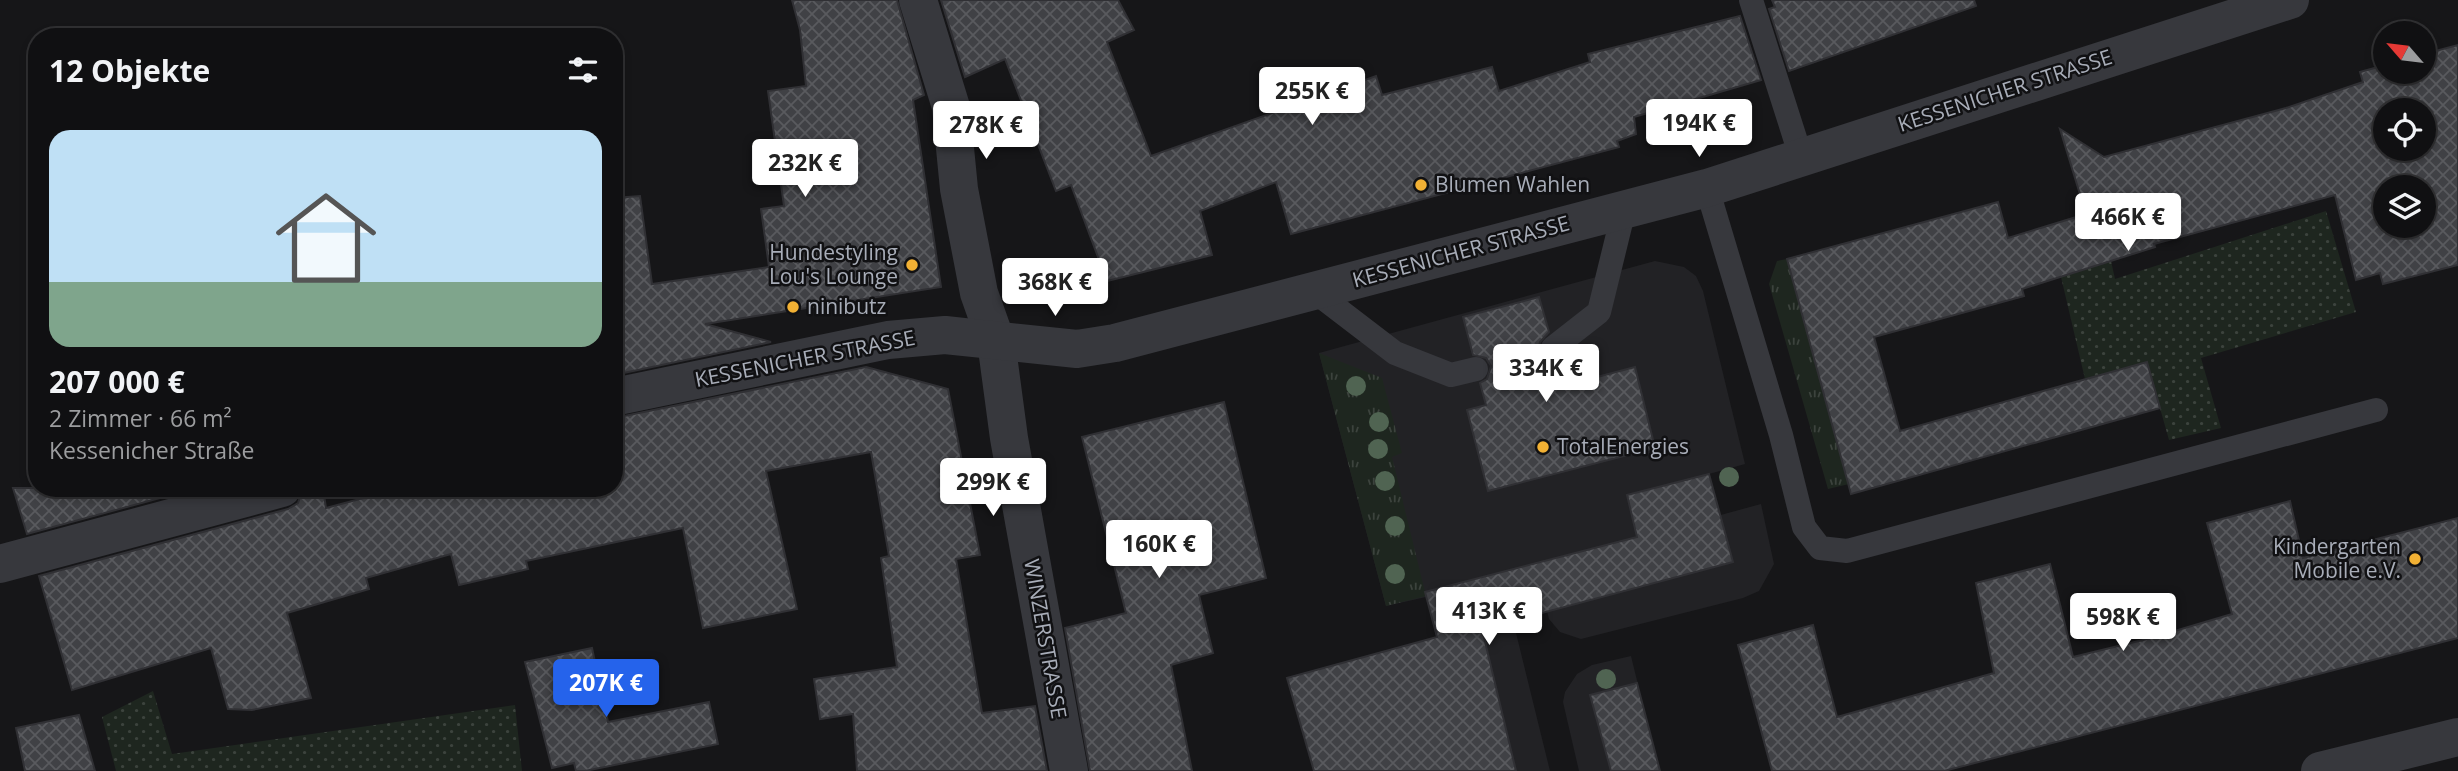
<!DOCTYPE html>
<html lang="de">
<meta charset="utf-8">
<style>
body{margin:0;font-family:"Open Sans",sans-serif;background:#1e1e20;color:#f1f3f6;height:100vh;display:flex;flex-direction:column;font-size:26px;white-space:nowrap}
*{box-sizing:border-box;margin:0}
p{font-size:23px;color:#9c9d9f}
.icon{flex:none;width:38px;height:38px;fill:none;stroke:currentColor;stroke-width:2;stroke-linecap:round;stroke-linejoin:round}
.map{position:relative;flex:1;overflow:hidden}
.details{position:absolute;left:28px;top:28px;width:595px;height:469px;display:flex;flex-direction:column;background:#101012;border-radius:28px;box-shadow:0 4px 10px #0003,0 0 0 2px #303032}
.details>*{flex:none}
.needle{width:46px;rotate:298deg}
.buttons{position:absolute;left:2373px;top:21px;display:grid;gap:14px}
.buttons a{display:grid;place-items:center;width:63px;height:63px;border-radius:50%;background:#101012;box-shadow:0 4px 10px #0003,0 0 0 2px #303032;font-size:35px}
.price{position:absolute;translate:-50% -60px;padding:0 16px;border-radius:7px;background:#fff;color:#222;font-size:23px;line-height:46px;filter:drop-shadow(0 2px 4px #0008)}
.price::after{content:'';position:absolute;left:50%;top:42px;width:21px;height:16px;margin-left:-10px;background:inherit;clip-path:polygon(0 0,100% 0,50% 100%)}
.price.selected{background:#2563eb;color:#fff}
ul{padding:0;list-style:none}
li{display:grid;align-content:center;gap:14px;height:371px;padding:0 21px}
li span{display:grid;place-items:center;height:217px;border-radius:21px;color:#555}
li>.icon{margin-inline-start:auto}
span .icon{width:126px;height:126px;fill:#fffc;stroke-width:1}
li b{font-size:30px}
h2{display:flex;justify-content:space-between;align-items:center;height:84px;padding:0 21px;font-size:30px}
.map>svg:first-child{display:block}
.built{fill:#222225}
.grass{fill:url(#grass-tufts)}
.garden{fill:url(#garden-dots)}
.building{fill:url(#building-cross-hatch);stroke:#303034;stroke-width:2;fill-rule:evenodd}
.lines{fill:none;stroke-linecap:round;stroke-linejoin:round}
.service{stroke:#37383d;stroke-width:24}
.minor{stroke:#37383d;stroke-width:38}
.tree{fill:#506452}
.poi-dot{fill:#f2b134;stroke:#111113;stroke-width:2.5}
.labels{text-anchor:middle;stroke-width:5;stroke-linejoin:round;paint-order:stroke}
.street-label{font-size:21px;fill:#a8adb8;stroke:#111113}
.poi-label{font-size:21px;fill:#a8adb8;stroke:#111113;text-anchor:start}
</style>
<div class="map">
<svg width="2458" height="771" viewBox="0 0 2458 771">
<defs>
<pattern id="grass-tufts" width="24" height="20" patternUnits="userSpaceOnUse" patternTransform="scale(1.75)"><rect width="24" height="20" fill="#1e261f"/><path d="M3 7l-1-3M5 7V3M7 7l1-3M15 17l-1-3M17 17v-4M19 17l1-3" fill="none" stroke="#3c433d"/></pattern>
<pattern id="garden-dots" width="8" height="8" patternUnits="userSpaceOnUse" patternTransform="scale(1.75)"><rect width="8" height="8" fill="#1e261f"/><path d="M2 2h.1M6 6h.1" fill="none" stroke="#3c433d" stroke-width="1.8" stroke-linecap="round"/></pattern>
<pattern id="building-cross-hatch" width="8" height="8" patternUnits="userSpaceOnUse" patternTransform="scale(1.75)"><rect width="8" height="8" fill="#404145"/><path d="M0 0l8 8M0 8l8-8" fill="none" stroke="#595a5e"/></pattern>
</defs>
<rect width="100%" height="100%" fill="#161618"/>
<g class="built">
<polygon points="1655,261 1684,267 1696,276 1703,291 1745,464 1662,487 1673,528 1761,504 1774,564 1759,591 1743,598 1581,639 1560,632 1549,619 1535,564 1501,572 1550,771 1464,771 1452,699 1426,597 1386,606 1319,353"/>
<polygon points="1631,656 1659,771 1579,771 1563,702 1565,692 1577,674 1592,665"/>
</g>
<g class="grass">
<polygon points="1787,259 1849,484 1828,489 1769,284 1777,261"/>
<polygon points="1319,353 1382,378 1402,453 1392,457 1426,596 1386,606"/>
</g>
<g class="garden">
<polygon points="2326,211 2356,312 2201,358 2221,428 2169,440 2147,362 2085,379 2061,277 2111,261 2115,279"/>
<polygon points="153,691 172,754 515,705 522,771 116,771 102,717"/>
</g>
<g class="building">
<polygon points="792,0 897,0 924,95 913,100 941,287 705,324 771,342 614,375 614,198 640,196 652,284 769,267 761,209 784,206 768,91 806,86 800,30"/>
<polygon points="941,0 1118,0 1134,30 1107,42 1151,156 1376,76 1382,95 1492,67 1499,91 1590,62 1588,54 1740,16 1761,80 1634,117 1636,134 1617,141 1619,147 1291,234 1276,182 1200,211 1212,255 1107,281 1071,185 1056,191 1005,59 965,77"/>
<polygon points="1772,0 1974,0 1976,6 1789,71 1769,9 1775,7"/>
<path d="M2458,45V265L2383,284L2380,273L2356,280L2335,195L2154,244L2155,247L2022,289L2024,296L1874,337L1900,431L2147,362L2160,408L1851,494L1787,259L1998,202L2008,238L2086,214L2060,129L2104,157L2286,108L2363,82L2360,72L2385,65V72H2424V54ZM2385,110H2424V149H2385ZM2385,187H2424V226H2385Z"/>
<polygon points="1539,297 1549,332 1540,342 1538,351 1547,361 1557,362 1563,386 1635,367 1655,448 1488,491 1467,410 1486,405 1480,383 1487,379 1491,366 1486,358 1473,355 1463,317"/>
<polygon points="866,367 948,389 980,555 956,559 982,713 1035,706 1047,771 857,771 853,714 820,719 814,679 897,667 881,558 889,556 871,452 766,471 797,609 703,628 683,528 526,561 528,569 459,585 451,554 366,578 369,589 287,613 311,698 252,710 228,709 211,648 72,690 39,576 288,509 298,503 303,488 323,488 326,508 401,488 614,488 614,418"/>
<polygon points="1224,402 1266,578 1199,595 1213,653 1171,665 1192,771 1090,771 1065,628 1126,613 1082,437"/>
<polygon points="1709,474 1733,562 1482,629 1516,771 1314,771 1287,678 1437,637 1425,592 1637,537 1627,495"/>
<polygon points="13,488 197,488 27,534"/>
<polygon points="2290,501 2303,558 2458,518 2458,638 1944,771 1772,771 1738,645 1813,625 1837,717 1994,673 1976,583 2050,564 2073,657 2151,638 2232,614 2207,523"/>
<polygon points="592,648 608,722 709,702 718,744 585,771 576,771 574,763 552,768 525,662"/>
<polygon points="1637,683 1660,771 1611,771 1590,695"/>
<polygon points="79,715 95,771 25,771 16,728"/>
</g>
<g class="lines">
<g class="service">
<polyline points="1751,0 1801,157"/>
<polyline points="1707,188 1781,435 1804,527 1820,548 1847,551 2376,410"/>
<polyline points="1314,291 1395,353 1451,375 1476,369"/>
<polyline points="1553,348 1599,312 1624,210"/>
</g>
<g class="minor">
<polyline points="918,0 951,107 959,189 979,293 996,341 1009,438 1069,771"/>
<polyline points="614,397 888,340 945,335 1077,349 1115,343 1707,188 2290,0"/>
<polyline points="0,564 282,488"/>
<polyline points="2320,771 2458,737"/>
</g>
</g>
<g class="tree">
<circle cx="1356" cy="386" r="10"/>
<circle cx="1379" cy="422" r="10"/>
<circle cx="1378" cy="449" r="10"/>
<circle cx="1729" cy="477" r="10"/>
<circle cx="1385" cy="481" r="10"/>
<circle cx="1395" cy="526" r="10"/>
<circle cx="1395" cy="574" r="10"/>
<circle cx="1606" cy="679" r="10"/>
</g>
<g class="poi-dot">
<circle cx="1421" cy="185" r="7"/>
<circle cx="912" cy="265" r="7"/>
<circle cx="793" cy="307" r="7"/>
<circle cx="1543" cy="447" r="7"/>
<circle cx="2415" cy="559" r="7"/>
</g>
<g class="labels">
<g class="street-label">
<text transform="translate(2005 91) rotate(-18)" y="7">KESSENICHER STRASSE</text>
<text transform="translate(1461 252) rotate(-15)" y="7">KESSENICHER STRASSE</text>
<text transform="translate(805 359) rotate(-11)" y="7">KESSENICHER STRASSE</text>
<text transform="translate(1045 639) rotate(80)" y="7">WINZERSTRASSE</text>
</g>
<g class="poi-label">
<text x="1435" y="192">Blumen Wahlen</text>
<text x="898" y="260" text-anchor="end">Hundestyling<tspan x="898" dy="24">Lou's Lounge</tspan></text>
<text x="807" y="314">ninibutz</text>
<text x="1557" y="454">TotalEnergies</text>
<text x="2401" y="554" text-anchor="end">Kindergarten<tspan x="2401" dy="24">Mobile e.V.</tspan></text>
</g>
</g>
</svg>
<div class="buttons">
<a><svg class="needle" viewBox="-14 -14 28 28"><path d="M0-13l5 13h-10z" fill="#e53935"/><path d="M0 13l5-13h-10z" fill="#9c9d9f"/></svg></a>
<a><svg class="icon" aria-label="locate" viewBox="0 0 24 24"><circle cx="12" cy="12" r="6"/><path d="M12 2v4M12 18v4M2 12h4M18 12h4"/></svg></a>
<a><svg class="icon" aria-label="layers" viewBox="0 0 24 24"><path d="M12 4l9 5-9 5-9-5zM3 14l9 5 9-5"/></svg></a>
</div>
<b class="price" style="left:1312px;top:127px">255K €</b>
<b class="price" style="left:1699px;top:159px">194K €</b>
<b class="price" style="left:986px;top:161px">278K €</b>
<b class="price" style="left:805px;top:199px">232K €</b>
<b class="price" style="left:2128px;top:253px">466K €</b>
<b class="price" style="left:1055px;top:318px">368K €</b>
<b class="price" style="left:1546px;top:404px">334K €</b>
<b class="price" style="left:993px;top:518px">299K €</b>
<b class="price" style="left:1159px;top:580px">160K €</b>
<b class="price" style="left:1489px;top:647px">413K €</b>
<b class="price" style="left:2123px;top:653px">598K €</b>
<b class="price selected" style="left:606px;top:719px">207K €</b>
<section class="details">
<h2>12 Objekte<svg class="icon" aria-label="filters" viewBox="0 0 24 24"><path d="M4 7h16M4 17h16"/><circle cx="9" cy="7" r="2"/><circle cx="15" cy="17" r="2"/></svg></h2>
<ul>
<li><span style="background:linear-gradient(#bfe0f5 70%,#7fa58c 0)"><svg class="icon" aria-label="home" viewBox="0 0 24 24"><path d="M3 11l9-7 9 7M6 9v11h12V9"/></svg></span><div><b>207 000 €</b><p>2 Zimmer · 66 m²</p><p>Kessenicher Straße</p></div></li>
</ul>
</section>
</div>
